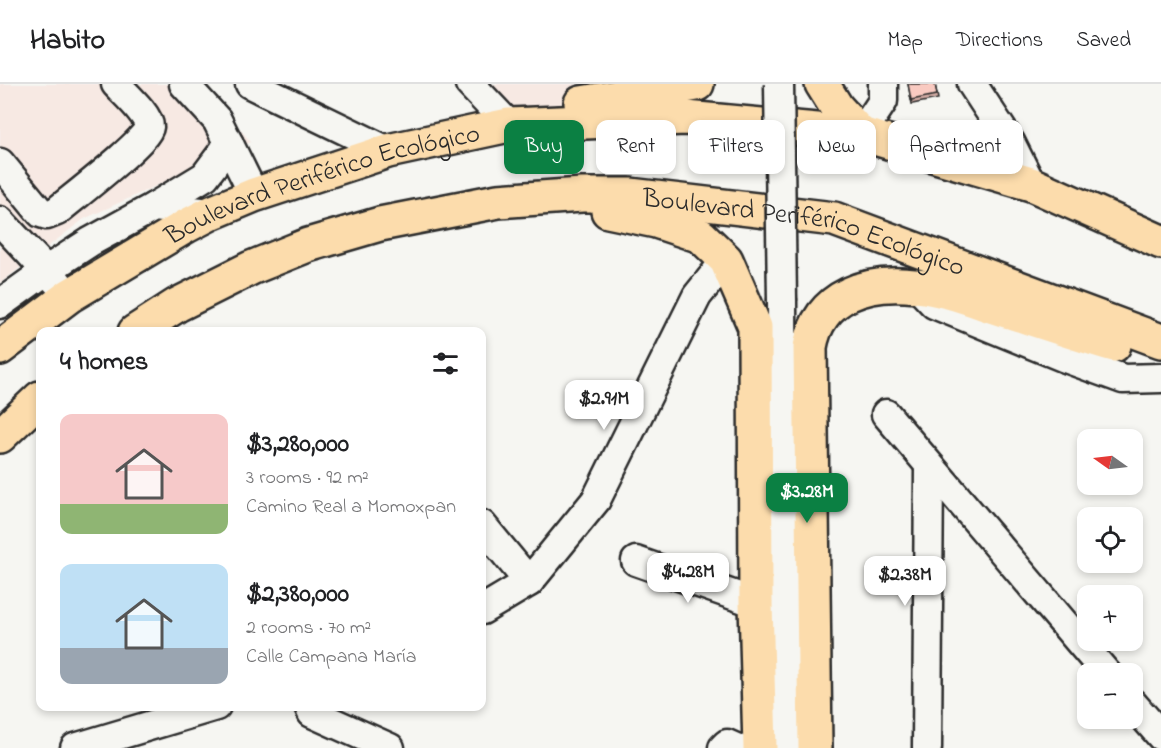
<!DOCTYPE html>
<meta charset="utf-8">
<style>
body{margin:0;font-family:"Indie Flower",sans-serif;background:#f2f2f2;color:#202124;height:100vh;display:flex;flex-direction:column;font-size:22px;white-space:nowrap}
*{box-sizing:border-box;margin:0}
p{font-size:20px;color:#757577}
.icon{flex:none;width:33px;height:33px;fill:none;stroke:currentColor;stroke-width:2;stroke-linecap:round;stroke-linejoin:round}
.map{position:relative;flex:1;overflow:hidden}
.details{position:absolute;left:36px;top:243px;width:450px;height:384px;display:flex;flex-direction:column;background:#fff;border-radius:12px;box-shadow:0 3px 9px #0003}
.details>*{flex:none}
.hud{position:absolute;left:504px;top:36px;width:567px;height:54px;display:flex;gap:12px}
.needle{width:39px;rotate:284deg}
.fabs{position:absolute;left:1077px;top:345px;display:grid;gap:12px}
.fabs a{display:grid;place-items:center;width:66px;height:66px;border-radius:12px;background:#fff;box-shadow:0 3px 9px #0003;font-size:30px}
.price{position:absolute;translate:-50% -51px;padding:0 14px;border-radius:12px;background:#fff;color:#222;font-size:20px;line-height:39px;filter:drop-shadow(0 2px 3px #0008)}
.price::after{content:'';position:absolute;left:50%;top:36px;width:18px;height:14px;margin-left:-9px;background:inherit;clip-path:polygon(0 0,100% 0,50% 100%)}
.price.current{background:#0b8043;color:#fff}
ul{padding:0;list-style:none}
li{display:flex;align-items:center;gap:18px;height:150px;padding:0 24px}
li span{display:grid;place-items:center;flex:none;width:168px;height:120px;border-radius:12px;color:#555}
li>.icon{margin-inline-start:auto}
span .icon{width:72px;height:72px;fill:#fffc;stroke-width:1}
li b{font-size:26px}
h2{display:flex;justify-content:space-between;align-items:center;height:72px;padding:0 24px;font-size:26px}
.pill{padding:0 21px;border-radius:12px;background:#fff;box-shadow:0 3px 9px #0003;font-size:21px;line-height:54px}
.pill.current{background:#0b8043;color:#fff}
header{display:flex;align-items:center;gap:36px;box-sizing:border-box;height:84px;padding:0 30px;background:#fff;border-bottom:2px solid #e0e0e0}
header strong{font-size:28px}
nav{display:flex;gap:33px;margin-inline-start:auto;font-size:21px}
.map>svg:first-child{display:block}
.built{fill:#f7e9e3}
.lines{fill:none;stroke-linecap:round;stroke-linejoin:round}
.minor-casing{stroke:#2b2b2b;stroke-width:33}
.highway-casing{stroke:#2b2b2b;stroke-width:38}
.minor{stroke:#f6f6f2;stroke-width:28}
.highway{stroke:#fcdcac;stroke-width:33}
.minor-bridge-casing{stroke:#2b2b2b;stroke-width:33;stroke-linecap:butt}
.minor-bridge{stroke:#f6f6f2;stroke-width:28}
.wall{fill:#d6aea6;stroke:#2b2b2b;stroke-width:1.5}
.building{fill:#f9cac1;stroke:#2b2b2b;stroke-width:1.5}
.labels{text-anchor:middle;stroke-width:5;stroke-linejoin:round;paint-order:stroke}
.street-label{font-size:27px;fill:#2b2b2b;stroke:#f6f6f2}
</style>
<header>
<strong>Habito</strong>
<nav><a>Map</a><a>Directions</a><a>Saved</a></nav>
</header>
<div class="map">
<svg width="1161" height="664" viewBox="0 0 1161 664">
<rect width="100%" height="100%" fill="#f6f6f2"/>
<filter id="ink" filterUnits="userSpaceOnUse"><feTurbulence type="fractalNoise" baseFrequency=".0167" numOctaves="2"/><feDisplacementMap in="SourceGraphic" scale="12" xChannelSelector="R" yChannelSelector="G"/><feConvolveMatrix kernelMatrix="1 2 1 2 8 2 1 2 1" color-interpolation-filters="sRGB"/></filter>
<g filter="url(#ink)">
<g class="built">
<polygon points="0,0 202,0 251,58 84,135 0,199"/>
<polygon points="472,0 647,0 586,9 509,41"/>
</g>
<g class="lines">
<g class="minor-casing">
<g id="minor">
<polyline points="184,0 217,36 254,111"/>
<polyline points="250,0 388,67"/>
<polyline points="470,0 509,41"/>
<polyline points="972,0 1010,58 1031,100"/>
<polyline points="861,50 883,17 883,0"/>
<path d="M0,79L41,129L47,131L57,127C71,115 148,56 149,43C150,32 124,9 116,0"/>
<polyline points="154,123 205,92 229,60"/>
<polyline points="0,137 58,199"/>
<polyline points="917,202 934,220 1063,273 1123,295 1161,294"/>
<polyline points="782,217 784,561 787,664"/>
<polyline points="0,220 47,186 90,158 154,123 211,129"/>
<polyline points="886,330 1107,590"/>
<polyline points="482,441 529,498"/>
<polyline points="636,477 756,519"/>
<polyline points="482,526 529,498 596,416 697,212 726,176"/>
<polyline points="1132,619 1161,652"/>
<polyline points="309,622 312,629 390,664"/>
<polyline points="75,664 216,622"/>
<polyline points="723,664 727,660 736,664"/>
<polyline points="927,664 929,383"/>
</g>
</g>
<g class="highway-casing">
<g id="highway">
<polyline points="822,0 837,24 861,50"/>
<polyline points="581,19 697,0"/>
<polyline points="608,127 656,137 701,152 726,176 755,243 756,519 760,664"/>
<path id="s1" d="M135,248L177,221L251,184L308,161L380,140L498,117L582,111H630L834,135L1161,257"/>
<path id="s2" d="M0,264L69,212L186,142L211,129L254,111L388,67L509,41L686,34L861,50L1031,100L1161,158"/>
<polyline points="0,352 40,314"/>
<path d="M815,664L810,263C819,210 869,196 916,202C949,205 982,220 1013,229C1047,240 1080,251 1114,261"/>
</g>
</g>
<use href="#minor" class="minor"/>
<use href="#highway" class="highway"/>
<g class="minor-bridge-casing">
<polyline id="minor-bridge" points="779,0 782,217"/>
</g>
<use href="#minor-bridge" class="minor-bridge"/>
</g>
<polygon class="wall" points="908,0 935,0 938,15 912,20"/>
<polygon class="building" points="908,0 935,0 937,11 911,16"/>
</g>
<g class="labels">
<g class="street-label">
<text dy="9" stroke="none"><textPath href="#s2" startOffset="366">Boulevard Periférico Ecológico</textPath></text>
<text dy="9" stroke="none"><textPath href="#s1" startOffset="700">Boulevard Periférico Ecológico</textPath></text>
</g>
</g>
</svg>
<div class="fabs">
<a><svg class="needle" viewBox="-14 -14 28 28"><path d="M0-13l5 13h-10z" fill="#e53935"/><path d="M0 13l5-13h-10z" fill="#757577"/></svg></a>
<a><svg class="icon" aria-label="locate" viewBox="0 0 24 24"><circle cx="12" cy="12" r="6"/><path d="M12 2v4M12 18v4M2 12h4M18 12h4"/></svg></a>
<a>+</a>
<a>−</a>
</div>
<b class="price" style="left:604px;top:347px">$2.91M</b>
<b class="price current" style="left:807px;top:440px">$3.28M</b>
<b class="price" style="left:688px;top:520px">$4.28M</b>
<b class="price" style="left:905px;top:523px">$2.38M</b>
<div class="hud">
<a class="pill current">Buy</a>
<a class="pill">Rent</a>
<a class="pill">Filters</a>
<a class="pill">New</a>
<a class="pill">Apartment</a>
</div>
<section class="details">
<h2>4 homes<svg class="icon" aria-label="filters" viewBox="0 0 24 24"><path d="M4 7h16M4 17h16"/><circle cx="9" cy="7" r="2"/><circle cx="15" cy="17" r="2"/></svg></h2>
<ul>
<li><span style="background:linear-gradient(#f6c9c9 75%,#8fb573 0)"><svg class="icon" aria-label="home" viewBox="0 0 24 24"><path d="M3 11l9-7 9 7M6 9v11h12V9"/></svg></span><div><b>$3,280,000</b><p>3 rooms · 92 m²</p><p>Camino Real a Momoxpan</p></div></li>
<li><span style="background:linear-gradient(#bfe0f5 70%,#9aa5b1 0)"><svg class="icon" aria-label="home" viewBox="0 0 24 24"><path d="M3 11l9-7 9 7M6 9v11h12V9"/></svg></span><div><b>$2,380,000</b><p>2 rooms · 70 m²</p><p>Calle Campana María</p></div></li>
</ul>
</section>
</div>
